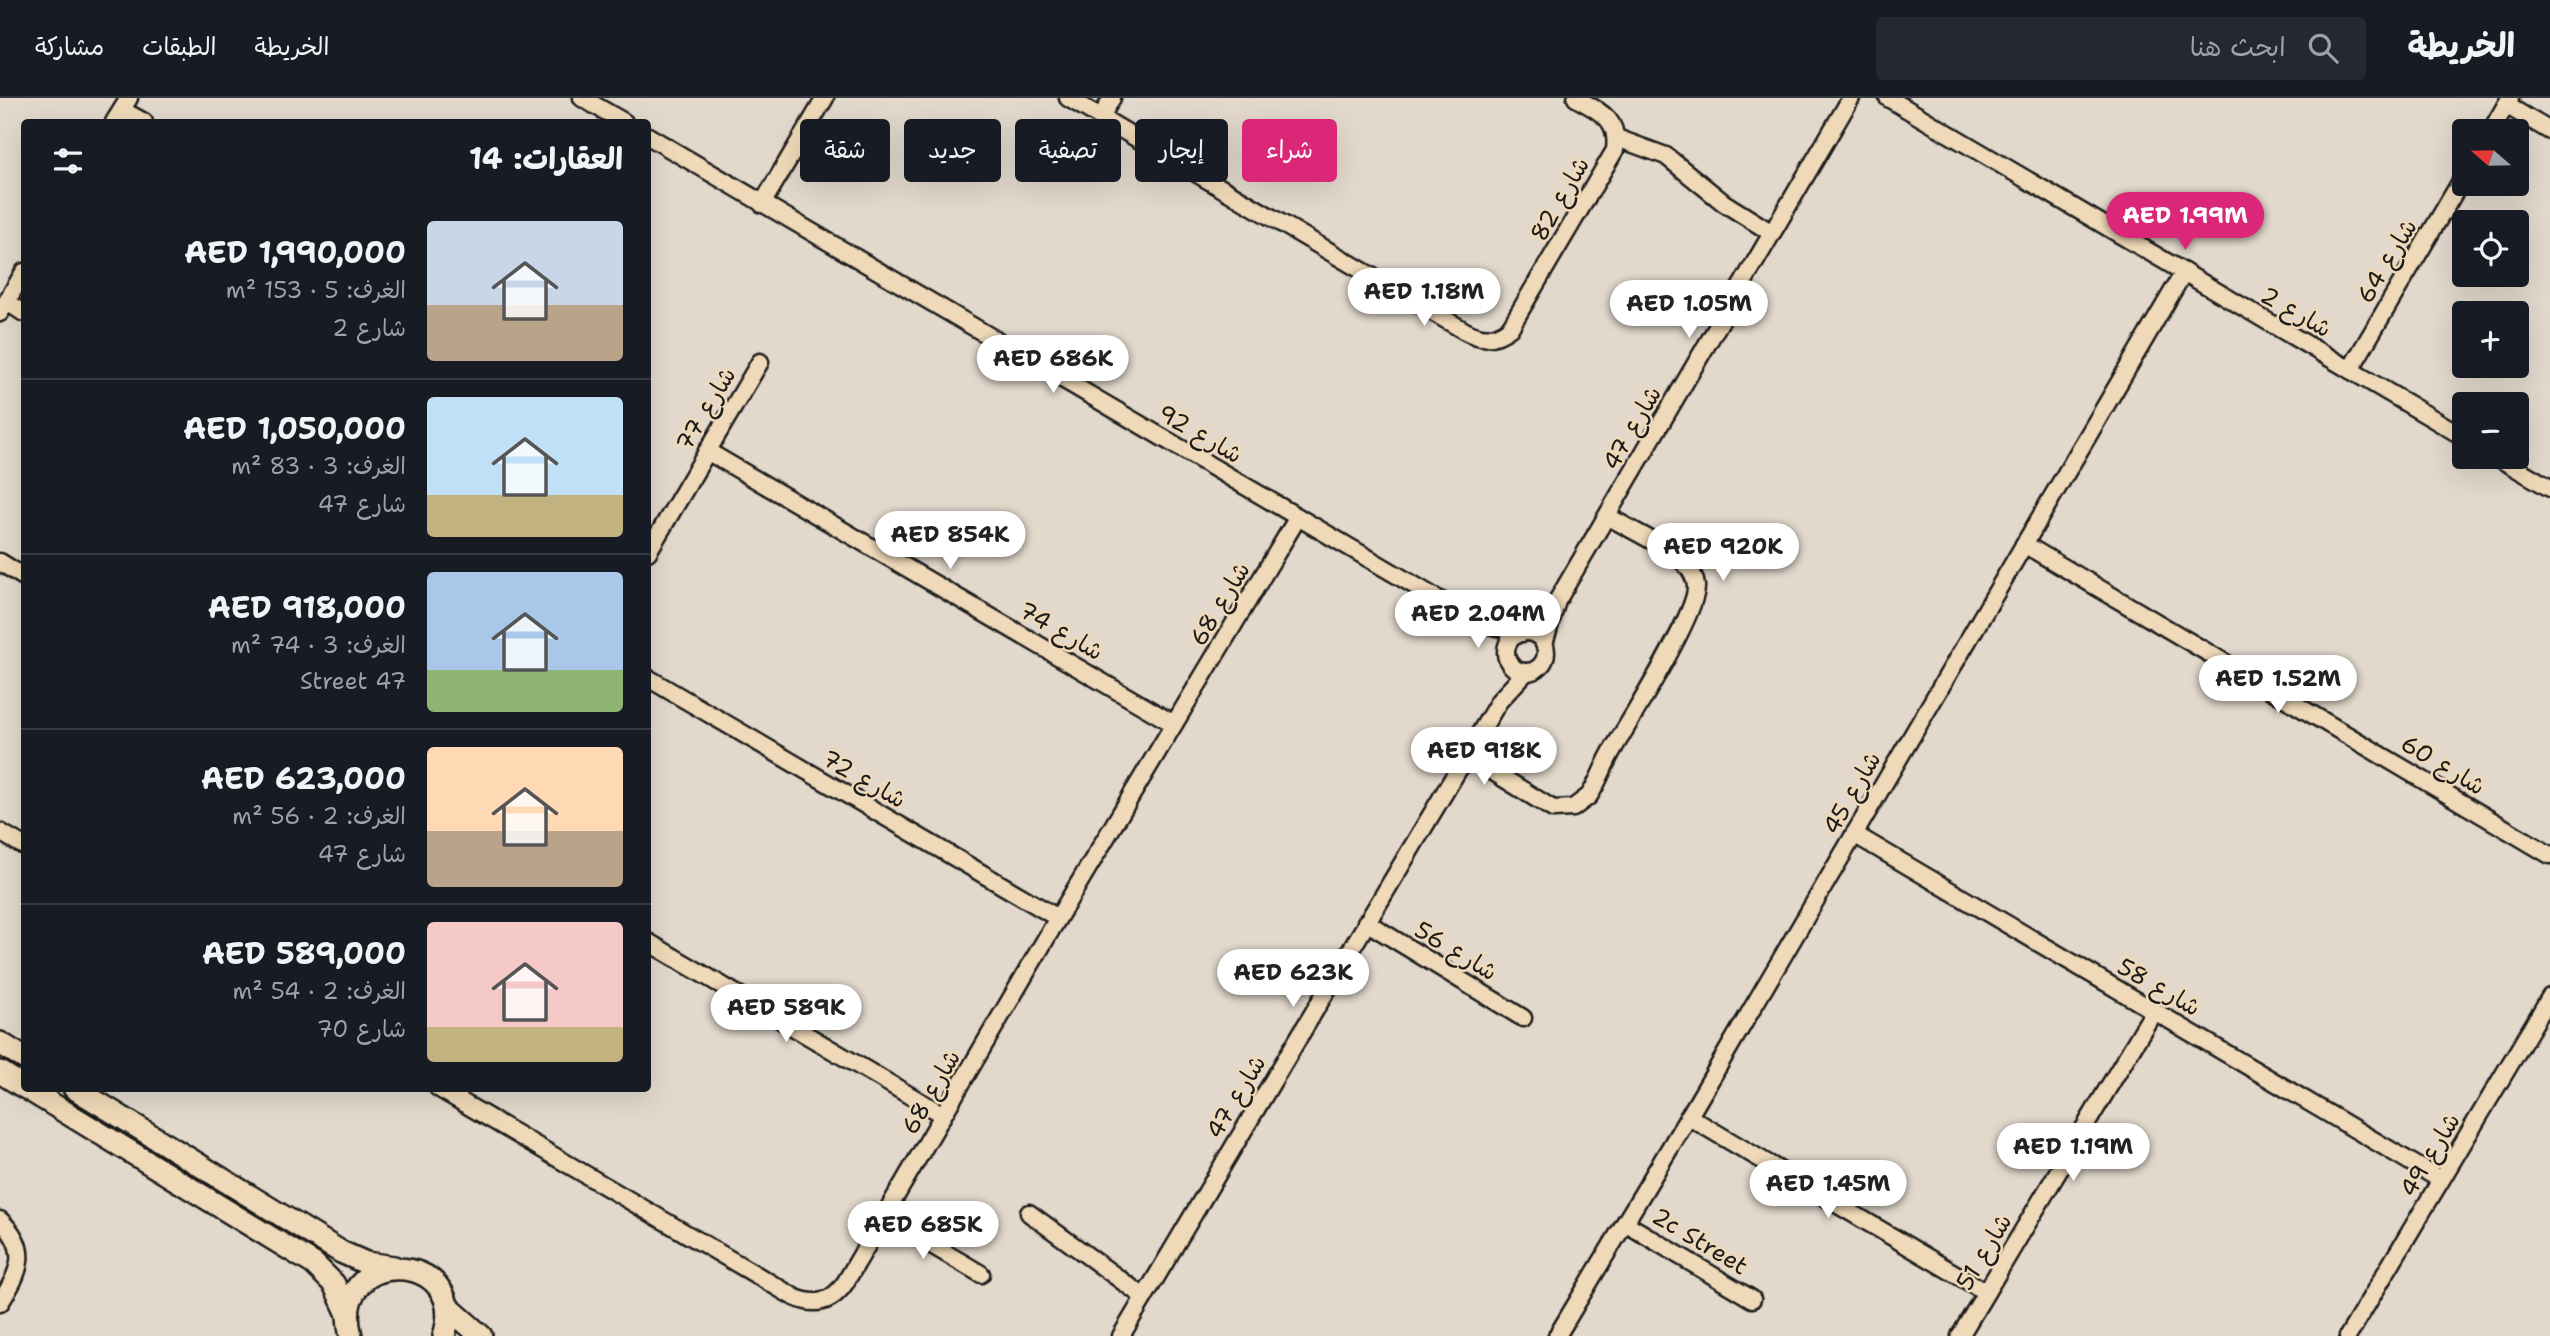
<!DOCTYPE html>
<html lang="ar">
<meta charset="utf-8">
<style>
body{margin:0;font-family:"Shantell Sans","Playpen Sans Arabic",sans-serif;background:#242831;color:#f1f3f6;direction:rtl;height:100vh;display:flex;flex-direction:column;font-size:26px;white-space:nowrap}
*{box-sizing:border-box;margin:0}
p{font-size:23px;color:#9ea1a6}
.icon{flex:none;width:38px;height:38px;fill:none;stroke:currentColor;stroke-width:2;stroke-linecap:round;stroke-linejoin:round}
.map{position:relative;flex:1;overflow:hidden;direction:ltr}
.panel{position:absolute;left:21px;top:21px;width:630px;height:973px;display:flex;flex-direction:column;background:#171b24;border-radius:7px;box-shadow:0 7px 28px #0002;direction:rtl}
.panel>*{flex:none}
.banner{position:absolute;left:672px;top:21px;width:665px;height:63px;direction:rtl;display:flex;gap:14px}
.needle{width:46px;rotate:290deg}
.fabs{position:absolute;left:2452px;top:21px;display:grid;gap:14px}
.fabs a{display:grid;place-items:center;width:77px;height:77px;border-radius:7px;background:#171b24;box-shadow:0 7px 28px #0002;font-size:35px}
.price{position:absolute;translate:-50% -60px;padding:0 16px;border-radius:24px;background:#fff;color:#222;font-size:23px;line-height:46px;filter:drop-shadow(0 2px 4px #0008)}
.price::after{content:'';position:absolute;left:50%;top:42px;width:21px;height:16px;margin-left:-10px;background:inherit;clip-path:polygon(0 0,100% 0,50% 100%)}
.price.on{background:#db2777;color:#fff}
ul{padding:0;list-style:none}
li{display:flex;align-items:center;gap:21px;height:175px;padding:0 28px}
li+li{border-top:2px solid #363941}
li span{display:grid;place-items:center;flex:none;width:196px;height:140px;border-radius:7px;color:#555}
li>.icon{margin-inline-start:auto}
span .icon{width:84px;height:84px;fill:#fffc;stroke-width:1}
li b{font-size:30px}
h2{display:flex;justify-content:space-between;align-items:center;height:84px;padding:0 28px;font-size:30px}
.chip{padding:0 24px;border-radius:7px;background:#171b24;box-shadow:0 7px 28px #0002;font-size:24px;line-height:63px}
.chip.on{background:#db2777;color:#fff}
header{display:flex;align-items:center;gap:42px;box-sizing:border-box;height:98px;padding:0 35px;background:#171b24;border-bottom:2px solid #363941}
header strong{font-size:33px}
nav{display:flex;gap:38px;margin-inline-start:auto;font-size:24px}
.search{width:490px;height:63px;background:#242831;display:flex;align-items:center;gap:18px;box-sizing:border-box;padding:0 24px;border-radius:7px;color:#9ea1a6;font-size:26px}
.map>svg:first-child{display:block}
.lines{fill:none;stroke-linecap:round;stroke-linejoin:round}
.minor-casing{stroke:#1c1c1c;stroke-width:21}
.major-casing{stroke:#1c1c1c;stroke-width:26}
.minor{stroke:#efd9b8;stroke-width:16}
.major{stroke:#efd9b8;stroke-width:21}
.labels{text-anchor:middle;stroke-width:5;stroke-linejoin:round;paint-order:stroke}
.street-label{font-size:24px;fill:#1c1c1c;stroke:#efd9b8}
</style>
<header>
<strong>الخريطة</strong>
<div class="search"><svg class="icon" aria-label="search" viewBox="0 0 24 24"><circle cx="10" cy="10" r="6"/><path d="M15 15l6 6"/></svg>ابحث هنا</div>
<nav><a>الخريطة</a><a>الطبقات</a><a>مشاركة</a></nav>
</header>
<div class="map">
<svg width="2550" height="1238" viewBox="0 0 2550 1238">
<rect width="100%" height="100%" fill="#e2d8cc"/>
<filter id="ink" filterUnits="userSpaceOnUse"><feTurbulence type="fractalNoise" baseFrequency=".0143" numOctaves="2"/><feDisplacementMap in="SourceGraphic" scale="14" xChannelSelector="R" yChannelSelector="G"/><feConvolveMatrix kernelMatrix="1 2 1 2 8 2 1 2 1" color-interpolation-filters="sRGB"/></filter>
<g filter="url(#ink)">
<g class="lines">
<g class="minor-casing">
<g id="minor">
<polyline points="582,0 624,24"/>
<path d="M1068,0L1465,233C1482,242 1494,242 1510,230L1615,52C1619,20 1600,14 1576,0"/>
<polyline points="1888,0 2464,339"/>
<polyline points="2506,7 2550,33"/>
<polyline points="122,12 144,24"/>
<polyline points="1101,19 1112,0"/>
<polyline points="114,24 129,0"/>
<polyline points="2491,33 2510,0"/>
<polyline points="648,38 1477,524 1522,535"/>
<polyline points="1617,40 1666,58 1724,105 1772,135"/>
<polyline points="762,106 825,0"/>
<polyline points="7,204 24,215"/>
<polyline points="0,215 24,174"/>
<polyline points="2350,272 2464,78"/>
<polyline points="707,353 1174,626"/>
<polyline points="2497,359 2550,390"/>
<polyline points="1607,418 1671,453"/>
<polyline points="2024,446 2550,757"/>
<polyline points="648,454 760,264"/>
<polyline points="0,464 24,479"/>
<circle cx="1526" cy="554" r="20"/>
<polyline points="1544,546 1557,503 1851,0"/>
<polyline points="648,580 1058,820"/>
<path d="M1466,657L1553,711L1573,710L1589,698C1598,685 1603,669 1611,655C1628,625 1698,515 1696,488C1694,468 1677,459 1662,449"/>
<polyline points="0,734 24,748"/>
<polyline points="1854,736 2441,1082"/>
<polyline points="1366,824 1523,920"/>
<polyline points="648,844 943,1017"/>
<path d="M438,990L794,1199C816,1209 832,1204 845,1185L1058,820L1298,419"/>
<polyline points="1689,1019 1986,1194"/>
<polyline points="1029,1115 1144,1199"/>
<polyline points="884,1119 981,1176"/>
<path d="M0,1122C31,1151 20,1174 0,1205"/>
<polyline points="1625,1125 1752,1201"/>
<polyline points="1121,1238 1499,603 1526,574"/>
<polyline points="1557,1238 1695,1008 2184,174"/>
<polyline points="1960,1238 2154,913"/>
<polyline points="2348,1238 2550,899"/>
</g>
</g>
<g class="major-casing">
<g id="major">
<polyline points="0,945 24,960"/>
<polyline points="0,974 24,989"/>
<polyline points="26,990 314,1166 334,1186 348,1216"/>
<polyline points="74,990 341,1154 366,1165 394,1169"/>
<polyline points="448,1209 481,1238"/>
<path d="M351,1238C327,1146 472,1151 444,1238"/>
</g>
</g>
<use href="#minor" class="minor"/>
<use href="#major" class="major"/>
</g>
</g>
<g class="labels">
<g class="street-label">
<text transform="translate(1560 101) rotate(-60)" y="8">شارع 82</text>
<text transform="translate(2387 163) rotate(-59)" y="8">شارع 64</text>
<text transform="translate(2296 214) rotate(30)" y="8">شارع 2</text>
<text transform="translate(706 311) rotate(-59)" y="8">شارع 77</text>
<text transform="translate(1632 330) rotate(-60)" y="8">شارع 47</text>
<text transform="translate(1200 336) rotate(30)" y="8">شارع 92</text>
<text transform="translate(1220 506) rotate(-59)" y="8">شارع 68</text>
<text transform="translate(1061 533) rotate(30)" y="8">شارع 74</text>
<text transform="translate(2443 667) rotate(31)" y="8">شارع 60</text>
<text transform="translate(864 681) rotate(30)" y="8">شارع 72</text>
<text transform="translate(1852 695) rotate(-60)" y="8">شارع 45</text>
<text transform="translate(1456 853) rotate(31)" y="8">شارع 56</text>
<text transform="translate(2159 889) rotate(30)" y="8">شارع 58</text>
<text transform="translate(931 994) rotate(-60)" y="8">شارع 68</text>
<text transform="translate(1236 999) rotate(-59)" y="8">شارع 47</text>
<text transform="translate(2430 1057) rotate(-59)" y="8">شارع 49</text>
<text transform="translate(1700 1143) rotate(31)" y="8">2c Street</text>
<text transform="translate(1984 1154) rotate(-59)" y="8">شارع 51</text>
</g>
</g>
</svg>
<div class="fabs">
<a><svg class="needle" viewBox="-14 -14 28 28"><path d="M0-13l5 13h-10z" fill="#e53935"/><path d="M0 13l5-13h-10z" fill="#9ea1a6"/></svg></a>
<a><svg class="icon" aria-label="locate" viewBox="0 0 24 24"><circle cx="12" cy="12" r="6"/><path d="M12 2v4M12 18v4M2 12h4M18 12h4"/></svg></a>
<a>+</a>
<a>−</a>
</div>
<b class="price on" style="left:2185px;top:154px">AED 1.99M</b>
<b class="price" style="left:1424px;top:230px">AED 1.18M</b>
<b class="price" style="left:1689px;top:242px">AED 1.05M</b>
<b class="price" style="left:1053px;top:297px">AED 686K</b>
<b class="price" style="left:950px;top:473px">AED 854K</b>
<b class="price" style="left:1723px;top:485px">AED 920K</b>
<b class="price" style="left:1478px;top:552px">AED 2.04M</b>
<b class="price" style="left:2278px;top:617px">AED 1.52M</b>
<b class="price" style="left:1484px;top:689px">AED 918K</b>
<b class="price" style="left:1293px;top:911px">AED 623K</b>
<b class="price" style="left:786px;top:946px">AED 589K</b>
<b class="price" style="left:2073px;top:1085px">AED 1.19M</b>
<b class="price" style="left:1828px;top:1122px">AED 1.45M</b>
<b class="price" style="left:923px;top:1163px">AED 685K</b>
<div class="banner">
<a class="chip on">شراء</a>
<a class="chip">إيجار</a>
<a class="chip">تصفية</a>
<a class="chip">جديد</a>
<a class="chip">شقة</a>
</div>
<section class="panel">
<h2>العقارات: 14<svg class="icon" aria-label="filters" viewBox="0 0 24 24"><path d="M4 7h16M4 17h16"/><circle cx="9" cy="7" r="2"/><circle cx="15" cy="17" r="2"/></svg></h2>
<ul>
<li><span style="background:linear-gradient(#c9d6e8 60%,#b9a48a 0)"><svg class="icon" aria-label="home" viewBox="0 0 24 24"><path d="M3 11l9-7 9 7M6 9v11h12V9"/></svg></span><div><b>AED 1,990,000</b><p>الغرف: 5 · 153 m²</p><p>شارع 2</p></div></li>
<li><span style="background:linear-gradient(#bfe0f5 70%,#c2b280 0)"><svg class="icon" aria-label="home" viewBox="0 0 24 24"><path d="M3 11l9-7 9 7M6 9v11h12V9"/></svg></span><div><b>AED 1,050,000</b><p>الغرف: 3 · 83 m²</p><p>شارع 47</p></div></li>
<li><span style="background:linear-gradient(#a9c7e8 70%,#8fb573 0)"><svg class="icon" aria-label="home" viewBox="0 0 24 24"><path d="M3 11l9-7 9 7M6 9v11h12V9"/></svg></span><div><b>AED 918,000</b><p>الغرف: 3 · 74 m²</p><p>47 Street</p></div></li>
<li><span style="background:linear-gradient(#ffd9b3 60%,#b9a48a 0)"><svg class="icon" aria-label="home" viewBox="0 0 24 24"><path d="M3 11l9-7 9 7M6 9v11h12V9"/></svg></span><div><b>AED 623,000</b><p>الغرف: 2 · 56 m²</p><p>شارع 47</p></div></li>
<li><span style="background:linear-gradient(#f6c9c9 75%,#c2b280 0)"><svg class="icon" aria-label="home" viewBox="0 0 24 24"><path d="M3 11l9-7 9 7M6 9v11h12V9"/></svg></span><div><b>AED 589,000</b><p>الغرف: 2 · 54 m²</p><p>شارع 70</p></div></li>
</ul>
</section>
</div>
